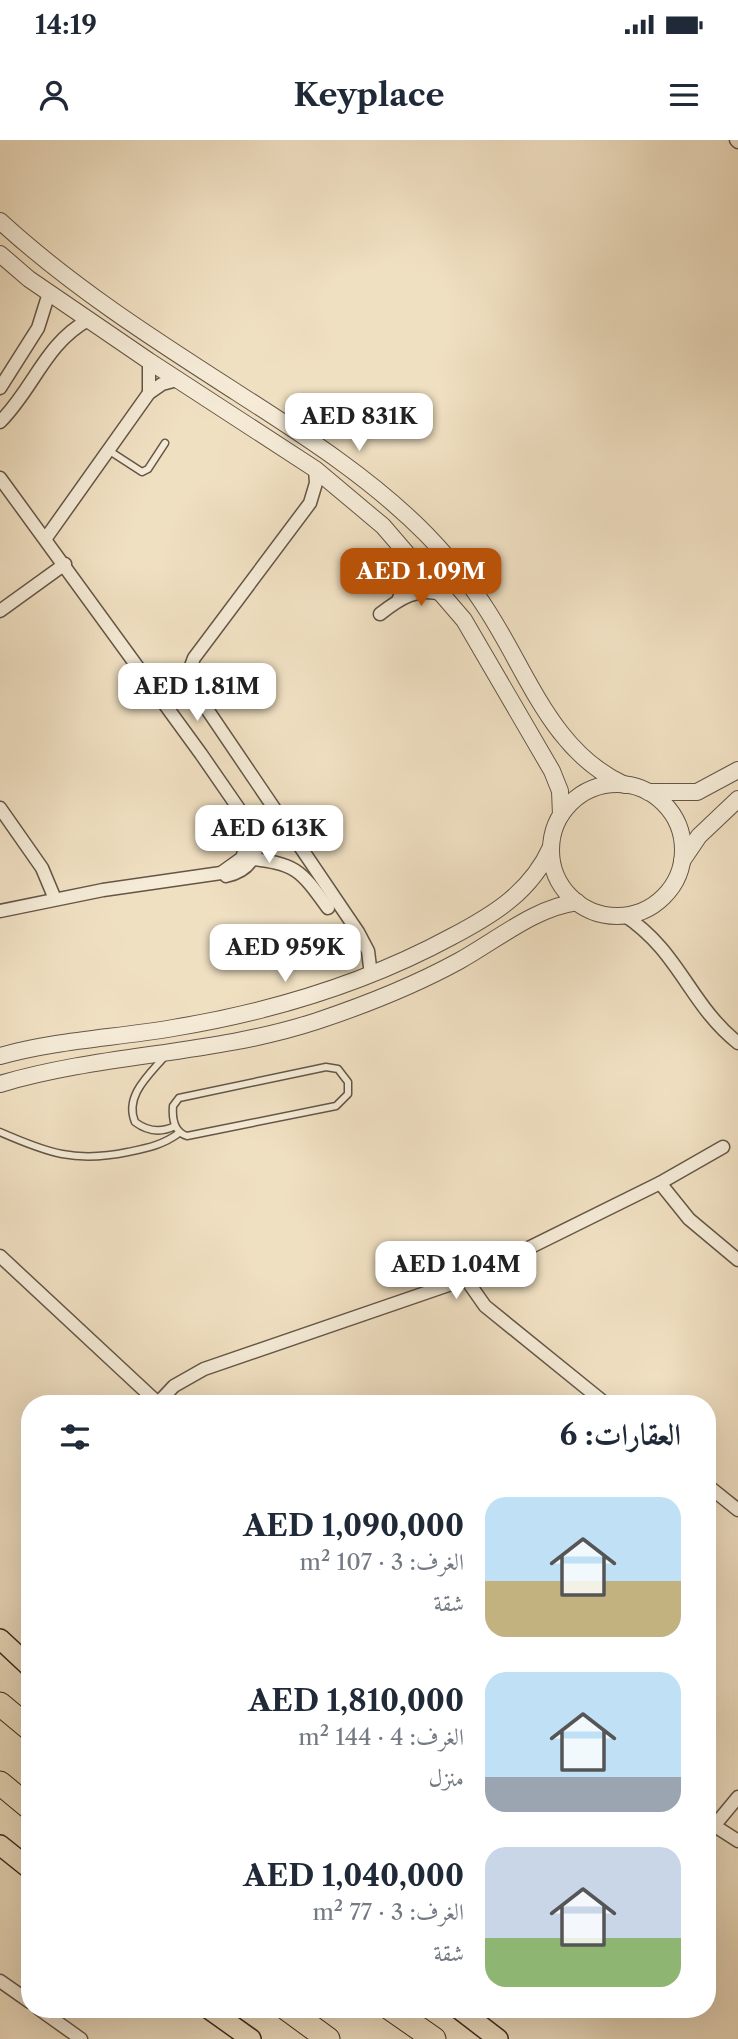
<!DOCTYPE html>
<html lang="ar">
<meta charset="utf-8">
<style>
body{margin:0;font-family:"Libre Caslon Text",Amiri,serif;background:#f6f6f7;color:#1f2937;direction:rtl;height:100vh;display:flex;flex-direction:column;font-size:26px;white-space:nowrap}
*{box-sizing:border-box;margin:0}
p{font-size:23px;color:#747a83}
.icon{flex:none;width:38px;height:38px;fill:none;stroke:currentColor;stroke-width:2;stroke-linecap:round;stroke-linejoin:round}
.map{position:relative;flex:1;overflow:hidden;direction:ltr}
.panel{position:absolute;left:21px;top:1255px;width:695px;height:623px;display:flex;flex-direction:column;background:#fff;border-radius:28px;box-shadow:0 7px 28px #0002;direction:rtl}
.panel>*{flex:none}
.price{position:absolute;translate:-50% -60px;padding:0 16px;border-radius:14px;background:#fff;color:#222;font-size:23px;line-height:46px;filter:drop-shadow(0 2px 4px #0008)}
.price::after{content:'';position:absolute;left:50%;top:42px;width:21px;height:16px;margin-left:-10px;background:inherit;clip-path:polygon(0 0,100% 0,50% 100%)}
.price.current{background:#b45309;color:#fff}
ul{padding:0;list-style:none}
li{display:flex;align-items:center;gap:21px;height:175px;padding:0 35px}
li span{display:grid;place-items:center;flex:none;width:196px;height:140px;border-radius:21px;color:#555}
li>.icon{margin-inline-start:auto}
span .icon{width:84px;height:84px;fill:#fffc;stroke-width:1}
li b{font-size:30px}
h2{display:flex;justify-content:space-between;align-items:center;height:84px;padding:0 35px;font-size:30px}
.status{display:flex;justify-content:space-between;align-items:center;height:49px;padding:0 35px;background:#fff;direction:ltr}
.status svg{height:19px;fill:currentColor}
header{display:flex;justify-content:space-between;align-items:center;height:91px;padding:0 35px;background:#fff;font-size:32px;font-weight:700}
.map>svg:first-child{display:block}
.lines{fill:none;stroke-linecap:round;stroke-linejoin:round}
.service-casing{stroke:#645647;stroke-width:9}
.minor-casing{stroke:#645647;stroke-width:15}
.tertiary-casing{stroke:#645647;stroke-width:18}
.primary-casing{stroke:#35281e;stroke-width:22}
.motorway-casing{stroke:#35281e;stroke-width:25}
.service{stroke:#f5ebd7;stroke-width:6}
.minor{stroke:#f5ebd7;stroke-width:12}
.tertiary{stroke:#f5ebd7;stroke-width:16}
.primary{stroke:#f0e0c2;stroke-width:19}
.motorway{stroke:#f0e0c2;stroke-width:23}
</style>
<div class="status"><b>14:19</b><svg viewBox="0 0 49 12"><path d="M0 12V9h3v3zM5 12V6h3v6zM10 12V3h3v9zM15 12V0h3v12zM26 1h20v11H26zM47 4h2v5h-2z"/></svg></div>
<header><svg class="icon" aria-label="menu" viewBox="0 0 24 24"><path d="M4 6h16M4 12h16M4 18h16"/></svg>Keyplace<svg class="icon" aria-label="person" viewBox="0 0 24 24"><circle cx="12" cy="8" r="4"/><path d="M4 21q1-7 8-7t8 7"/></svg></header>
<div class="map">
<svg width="738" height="1899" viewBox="0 0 738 1899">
<rect width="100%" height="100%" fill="#f0e0c2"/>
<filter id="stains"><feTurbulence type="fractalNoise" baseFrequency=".00286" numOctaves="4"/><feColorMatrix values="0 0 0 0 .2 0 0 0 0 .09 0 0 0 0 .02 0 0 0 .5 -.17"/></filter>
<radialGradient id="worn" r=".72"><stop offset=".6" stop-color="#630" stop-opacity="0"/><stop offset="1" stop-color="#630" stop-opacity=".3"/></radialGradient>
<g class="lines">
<g class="service-casing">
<g id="service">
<polyline points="108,310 142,332 148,329 165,303"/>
<path d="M165,916C149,935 124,956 135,982C147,991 161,993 175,986"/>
<path d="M326,927L338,929L348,942V954L336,966L187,996C174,992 172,979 173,966L179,958Z"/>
<path d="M0,992C48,1013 75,1023 128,1012C147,1008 163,1005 179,993"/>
</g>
</g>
<g class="minor-casing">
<g id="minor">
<polyline points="736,0 738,2"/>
<polyline points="0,248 38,188 49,153"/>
<polyline points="149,253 149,221"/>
<path d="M0,282C34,248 45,204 88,180"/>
<polyline points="315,329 316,343 310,363 194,518 188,534 192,547 358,792 368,811 371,835"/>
<polyline points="0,338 201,614 239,669 248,699 242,718 221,733 103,750 0,771"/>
<polyline points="46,398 149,253 162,244 177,240"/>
<polyline points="399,458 410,443 414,420"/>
<polyline points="0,471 65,424"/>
<path d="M380,474C399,459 418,446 443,455"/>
<polyline points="0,668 42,728 55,759"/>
<path d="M246,718C296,724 299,728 328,768"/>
<path d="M226,736C253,730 265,707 251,682"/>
<path d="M624,775C680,812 689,864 738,903"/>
<polyline points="660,1043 689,1079 738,1120"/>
<polyline points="0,1116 159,1264"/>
<polyline points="466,1139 485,1166 606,1264"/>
<polyline points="158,1263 174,1246 204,1229 466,1139 660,1043 723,1007"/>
<polyline points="707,1345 738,1370"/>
<polyline points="707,1681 738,1701"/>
<polyline points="714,1686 738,1657"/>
<polyline points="0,1841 30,1862"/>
<polyline points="39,1869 81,1899"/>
</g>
</g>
<g class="tertiary-casing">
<g id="tertiary">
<path d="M0,81C72,147 155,200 236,252C303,295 371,338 427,395C449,418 470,443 487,470C528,533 552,612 625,645"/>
<polyline points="0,114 29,139 149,221 315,329 383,386 464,480 552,631 560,651 561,675"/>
<circle cx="617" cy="710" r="66"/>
<polyline points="648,652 697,652 738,630"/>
<polyline points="682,721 699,696 738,659"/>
<path d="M0,916C57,900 115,898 173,888C270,872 364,844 451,797C493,775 531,752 551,707"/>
<path d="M0,944C104,913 214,915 317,881C365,865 415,845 459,821C497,800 534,768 577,762"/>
</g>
</g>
<g class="primary-casing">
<g id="primary">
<polyline points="0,1499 30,1527"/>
<polyline points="0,1705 30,1729"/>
<polyline points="209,1869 251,1899"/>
<polyline points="459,1869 498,1899"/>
</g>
</g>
<g class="motorway-casing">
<g id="motorway">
<polyline points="0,1564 30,1589"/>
<polyline points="0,1643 30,1668"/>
<polyline points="287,1869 328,1899"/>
<polyline points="391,1869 434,1899"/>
</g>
</g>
<use href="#service" class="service"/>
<use href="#minor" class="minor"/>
<use href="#tertiary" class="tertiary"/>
<use href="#primary" class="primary"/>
<use href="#motorway" class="motorway"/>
</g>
<rect width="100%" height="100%" filter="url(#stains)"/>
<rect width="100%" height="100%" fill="url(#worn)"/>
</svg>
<b class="price" style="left:359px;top:313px">AED 831K</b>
<b class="price current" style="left:421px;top:468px">AED 1.09M</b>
<b class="price" style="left:197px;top:583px">AED 1.81M</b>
<b class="price" style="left:269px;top:725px">AED 613K</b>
<b class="price" style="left:285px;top:844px">AED 959K</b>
<b class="price" style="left:456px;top:1161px">AED 1.04M</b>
<section class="panel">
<h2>العقارات: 6<svg class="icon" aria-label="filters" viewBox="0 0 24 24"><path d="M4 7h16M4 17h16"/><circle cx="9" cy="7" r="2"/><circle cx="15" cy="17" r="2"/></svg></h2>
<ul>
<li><span style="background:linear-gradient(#bfe0f5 60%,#c2b280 0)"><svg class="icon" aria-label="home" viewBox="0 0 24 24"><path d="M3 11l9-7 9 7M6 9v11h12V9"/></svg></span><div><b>AED 1,090,000</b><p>الغرف: 3 · 107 m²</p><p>شقة</p></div></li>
<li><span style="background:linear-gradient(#bfe0f5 75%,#9aa5b1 0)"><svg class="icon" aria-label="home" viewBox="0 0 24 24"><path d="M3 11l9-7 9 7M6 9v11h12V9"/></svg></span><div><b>AED 1,810,000</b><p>الغرف: 4 · 144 m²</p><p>منزل</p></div></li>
<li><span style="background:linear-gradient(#c9d6e8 65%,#8fb573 0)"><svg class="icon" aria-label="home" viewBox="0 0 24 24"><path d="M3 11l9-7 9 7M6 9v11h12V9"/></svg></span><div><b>AED 1,040,000</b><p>الغرف: 3 · 77 m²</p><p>شقة</p></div></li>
</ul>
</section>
</div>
